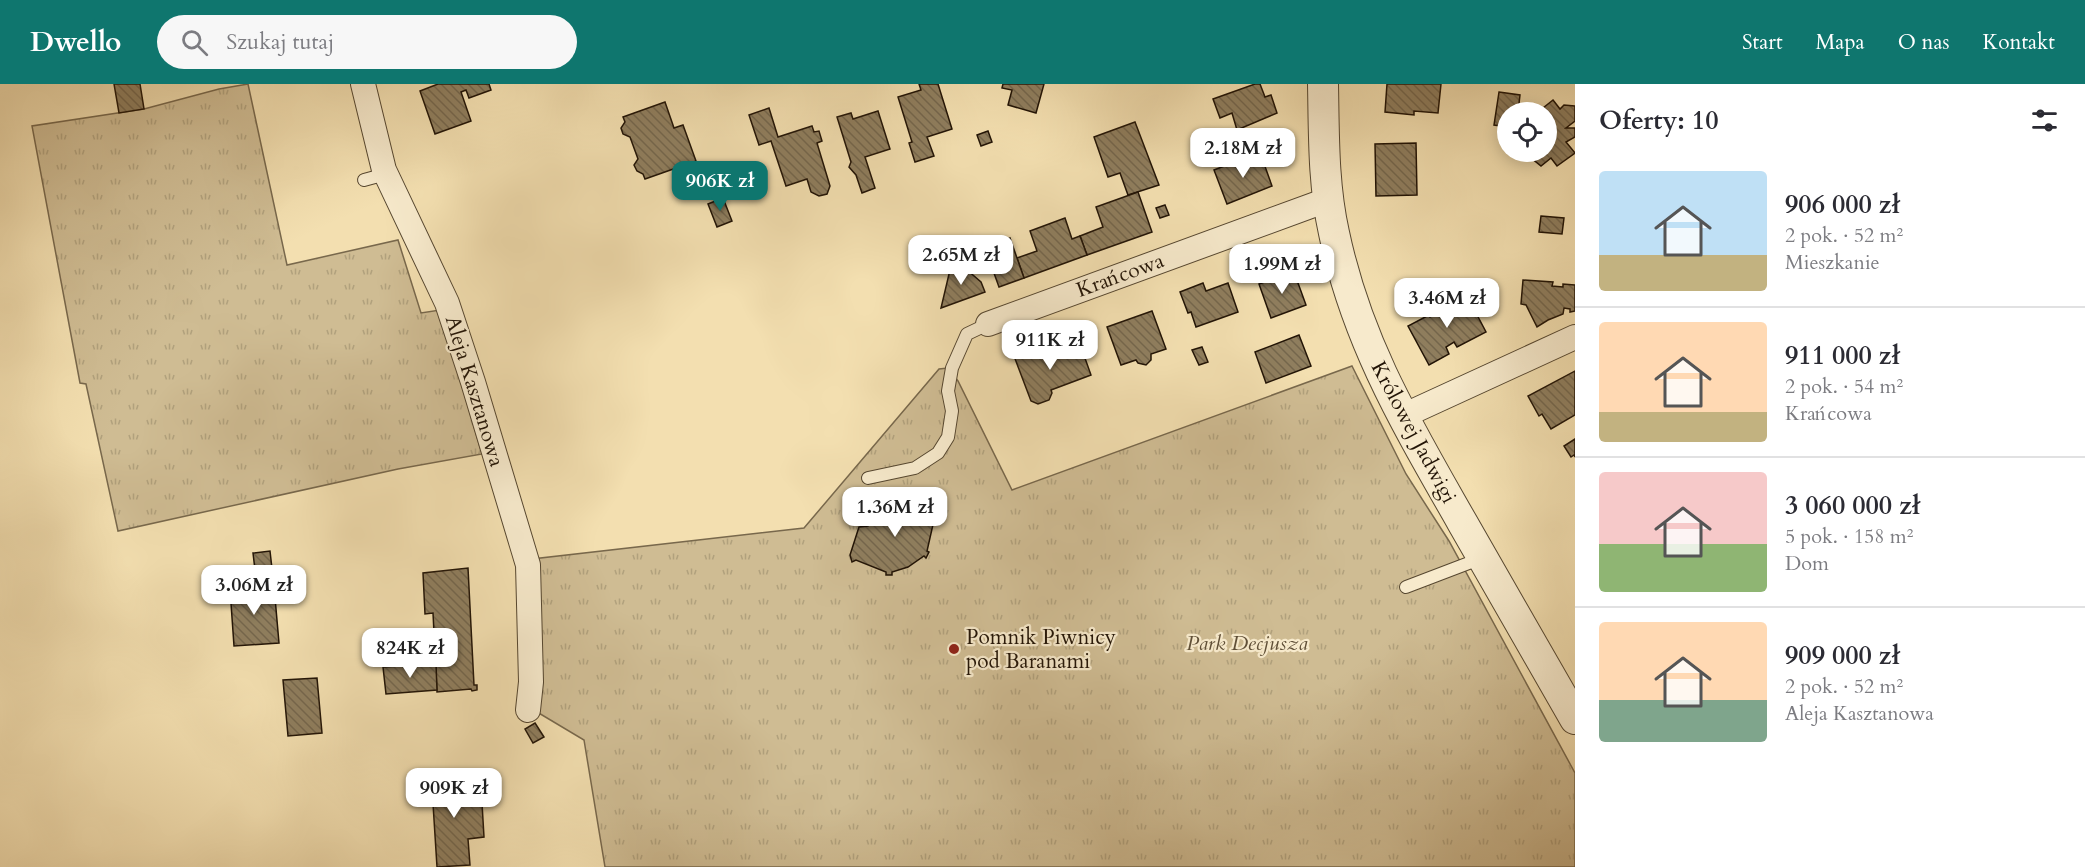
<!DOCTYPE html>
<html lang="pl">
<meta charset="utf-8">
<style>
body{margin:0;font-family:Cardo,serif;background:#f7f7f7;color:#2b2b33;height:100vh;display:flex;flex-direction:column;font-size:22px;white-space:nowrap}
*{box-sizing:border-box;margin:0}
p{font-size:20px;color:#7c7c81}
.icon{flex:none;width:33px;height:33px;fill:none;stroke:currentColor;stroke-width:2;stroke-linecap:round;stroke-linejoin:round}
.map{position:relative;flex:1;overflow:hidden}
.details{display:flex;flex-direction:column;background:#fff;width:510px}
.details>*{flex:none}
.buttons{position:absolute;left:1497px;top:18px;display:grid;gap:12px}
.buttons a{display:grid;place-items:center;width:60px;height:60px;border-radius:50%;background:#fff;box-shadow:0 3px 15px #0003;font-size:30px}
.price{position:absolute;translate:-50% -51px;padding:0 14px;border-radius:12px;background:#fff;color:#222;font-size:20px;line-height:39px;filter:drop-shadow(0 2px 3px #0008)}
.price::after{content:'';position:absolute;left:50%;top:36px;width:18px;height:14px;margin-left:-9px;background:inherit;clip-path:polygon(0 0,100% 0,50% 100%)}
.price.selected{background:#0f766e;color:#fff}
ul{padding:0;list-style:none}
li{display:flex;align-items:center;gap:18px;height:150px;padding:0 24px}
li+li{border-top:2px solid #e1e1e2}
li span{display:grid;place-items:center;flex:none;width:168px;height:120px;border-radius:6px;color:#555}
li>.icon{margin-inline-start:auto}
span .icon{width:72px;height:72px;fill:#fffc;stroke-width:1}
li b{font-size:26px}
h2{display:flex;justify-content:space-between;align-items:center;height:72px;padding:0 24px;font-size:26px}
header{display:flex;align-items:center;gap:36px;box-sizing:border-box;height:84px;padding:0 30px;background:#0f766e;color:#fff}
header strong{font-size:28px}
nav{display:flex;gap:33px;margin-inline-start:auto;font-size:21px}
.search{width:420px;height:54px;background:#f7f7f7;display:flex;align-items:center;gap:15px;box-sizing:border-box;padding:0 21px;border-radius:33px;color:#7c7c81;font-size:22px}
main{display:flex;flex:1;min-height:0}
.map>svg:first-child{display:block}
.park{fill:url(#park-tufts);stroke:#78684c;stroke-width:1.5}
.building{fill:url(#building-back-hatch);stroke:#221406;stroke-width:1.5}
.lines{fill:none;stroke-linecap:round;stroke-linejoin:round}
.service-casing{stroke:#564730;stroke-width:14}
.minor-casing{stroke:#564730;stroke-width:26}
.tertiary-casing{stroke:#564730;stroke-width:32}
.service{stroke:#f7eacc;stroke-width:12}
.minor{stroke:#f7eacc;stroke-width:24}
.tertiary{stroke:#f7eacc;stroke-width:30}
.poi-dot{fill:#8f2418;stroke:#f7eacc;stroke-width:2}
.labels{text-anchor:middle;stroke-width:4.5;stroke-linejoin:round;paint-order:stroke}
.street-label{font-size:21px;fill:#221406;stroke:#f7eacc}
.poi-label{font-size:21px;fill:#221406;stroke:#f7eacc;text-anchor:start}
.park-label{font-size:21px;font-style:italic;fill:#5f4f37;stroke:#f7eacc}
</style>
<header>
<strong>Dwello</strong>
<div class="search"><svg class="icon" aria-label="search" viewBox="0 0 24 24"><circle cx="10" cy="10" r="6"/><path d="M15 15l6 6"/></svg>Szukaj tutaj</div>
<nav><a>Start</a><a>Mapa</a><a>O nas</a><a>Kontakt</a></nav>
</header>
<main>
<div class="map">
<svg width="1575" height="783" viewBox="0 0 1575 783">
<defs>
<pattern id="park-tufts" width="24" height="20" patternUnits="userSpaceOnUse" patternTransform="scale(1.5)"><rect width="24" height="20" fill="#cfbc93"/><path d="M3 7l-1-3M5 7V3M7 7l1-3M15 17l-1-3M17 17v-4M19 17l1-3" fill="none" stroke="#b1a17d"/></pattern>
<pattern id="building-back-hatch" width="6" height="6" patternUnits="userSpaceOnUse" patternTransform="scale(1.5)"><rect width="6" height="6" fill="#8f7e5e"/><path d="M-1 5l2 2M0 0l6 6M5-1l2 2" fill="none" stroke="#74664c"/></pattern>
</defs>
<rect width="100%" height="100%" fill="#f3dfb0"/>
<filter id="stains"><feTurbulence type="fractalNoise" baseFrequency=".00333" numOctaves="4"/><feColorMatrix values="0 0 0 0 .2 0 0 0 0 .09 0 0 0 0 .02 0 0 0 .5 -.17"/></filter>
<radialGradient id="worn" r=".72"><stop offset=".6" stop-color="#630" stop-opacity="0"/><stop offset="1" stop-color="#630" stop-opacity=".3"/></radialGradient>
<g class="park">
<polygon points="248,0 287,181 398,156 421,229 440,226 482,370 398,385 118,447 86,300 80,299 32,42 144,25 219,5"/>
<polygon points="1352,282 1406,390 1449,457 1575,689 1575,783 605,783 584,656 537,628 532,475 804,444 939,285 948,284 958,297 1012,406"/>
</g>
<g class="building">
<polygon points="114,0 140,0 144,25 119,29"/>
<polygon points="438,0 489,0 491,6 469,14 466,6 461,8 471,37 435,50 420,7"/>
<polygon points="919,0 938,0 952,45 927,53 934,72 915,78 909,59 912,58 898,13 921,6"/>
<polygon points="1003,0 1044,0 1036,29 1008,21 1012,6 1002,4"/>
<polygon points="1255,0 1260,0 1265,13 1271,11 1277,29 1237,46 1232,29 1220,34 1213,15"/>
<polygon points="1387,0 1441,0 1438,29 1414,27 1414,31 1385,28"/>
<polygon points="1499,8 1520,11 1518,28 1508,28 1508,43 1494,41"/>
<polygon points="1553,16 1560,25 1564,21 1575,22 1575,37 1566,44 1575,44 1575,53 1566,58 1575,69 1557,82 1551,74 1541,82 1530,73 1529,68 1546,68 1546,28 1538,28"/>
<polygon points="665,18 674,44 683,41 696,77 645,95 643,90 637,87 634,81 638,75 630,53 623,50 621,44 625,38 623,33"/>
<polygon points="769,24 778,53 812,42 814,48 819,47 822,57 817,59 830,102 827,110 819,112 811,108 807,95 786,102 771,57 759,61 749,31"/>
<polygon points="878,27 890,65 865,73 875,104 862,109 856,91 849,83 851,78 837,33 851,29 853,35"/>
<polygon points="1135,38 1159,101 1128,111 1120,89 1108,93 1094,53"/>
<polygon points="988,47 992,58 981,62 977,51"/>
<polygon points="1416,59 1417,111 1376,112 1375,60"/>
<polygon points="1253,71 1255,77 1262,74 1272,102 1227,120 1214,86"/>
<polygon points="1138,108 1152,148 1087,171 1080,152 1103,143 1096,123"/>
<polygon points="723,114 732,137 717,143 708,120"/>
<polygon points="1165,121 1169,131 1160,134 1156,124"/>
<polygon points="1541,132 1564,134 1562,150 1539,148"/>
<polygon points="1065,134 1072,155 1080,152 1087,171 1024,194 1017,174 1037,167 1030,147"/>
<polygon points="1010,154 1024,194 999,203 985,164"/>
<polygon points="959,179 981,198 985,208 941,224 949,190 955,180"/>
<polygon points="1294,188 1306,221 1271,234 1259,200"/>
<polygon points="1523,196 1553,198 1552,202 1563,203 1563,200 1575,201 1575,227 1570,228 1570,225 1564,224 1563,230 1548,236 1537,243 1526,221 1521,220"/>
<polygon points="1203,199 1206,207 1228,199 1238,228 1196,243 1191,228 1188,229 1180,208"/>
<polygon points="1467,212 1486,248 1457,263 1454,258 1446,263 1449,270 1429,281 1408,242 1429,231 1430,233 1438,228 1437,226 1458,215 1459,217"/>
<polygon points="1152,227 1166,265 1151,270 1151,276 1146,281 1138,279 1136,276 1121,281 1107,243"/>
<polygon points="1299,251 1311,282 1266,299 1255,268"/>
<polygon points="1057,261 1061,271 1081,263 1091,291 1051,306 1052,309 1049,316 1038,320 1031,317 1014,272 1035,264 1037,269"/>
<polygon points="1202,263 1208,278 1199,281 1192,266"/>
<polygon points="1575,287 1575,331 1551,345 1542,330 1539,332 1528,312"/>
<polygon points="1575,355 1575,373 1574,371 1571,373 1564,362"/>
<circle cx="873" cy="414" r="10"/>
<polygon points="906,419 935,427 939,434 934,436 927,467 929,468 926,474 924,472 908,483 892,488 892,491 886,491 886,488 856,476 852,478 850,471 859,443 868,442 871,433 880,425 889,423 902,426"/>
<polygon points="270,467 274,502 257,503 253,469"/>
<polygon points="468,484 474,601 477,601 477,606 472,607 471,605 437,608 433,529 425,530 423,489"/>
<polygon points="274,502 279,559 234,562 230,505"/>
<polygon points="436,580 437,606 386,610 383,583"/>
<polygon points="317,594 322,649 288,652 283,596"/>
<polygon points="535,639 544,653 533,659 525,645"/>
<polygon points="463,687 466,720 482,719 484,753 468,755 470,781 437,783 431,688"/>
</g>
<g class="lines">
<g class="service-casing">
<g id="service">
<polyline points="364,96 375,93 384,86"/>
<polyline points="868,394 915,384 938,369 948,353 952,327 948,307 952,284 967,250 988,240"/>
<polyline points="1406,503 1482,474"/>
</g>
</g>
<g class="minor-casing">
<g id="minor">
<polyline points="363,0 384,86 447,219 473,298 528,481 531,598 528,626"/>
<polyline points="988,240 1327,116"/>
<polyline points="1403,332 1575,253"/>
</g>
</g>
<g class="tertiary-casing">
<path id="tertiary" d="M1323,0C1324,50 1323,100 1334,149C1357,259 1408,343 1462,438C1500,504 1538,570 1575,635"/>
</g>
<use href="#service" class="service"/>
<use href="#minor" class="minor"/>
<use href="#tertiary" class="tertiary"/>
</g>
<circle class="poi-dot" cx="954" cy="565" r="6"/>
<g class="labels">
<g class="street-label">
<text transform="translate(1120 191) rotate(-20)" y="7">Krańcowa</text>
<text transform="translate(475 307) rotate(73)" y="7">Aleja Kasztanowa</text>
<text transform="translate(1414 348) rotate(62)" y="7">Królowej Jadwigi</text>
</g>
<g class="poi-label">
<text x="966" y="560">Pomnik Piwnicy<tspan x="966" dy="24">pod Baranami</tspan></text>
</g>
<g class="park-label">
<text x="1247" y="566">Park Decjusza</text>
</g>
</g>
<rect width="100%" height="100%" filter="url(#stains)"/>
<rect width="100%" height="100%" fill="url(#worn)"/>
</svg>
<div class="buttons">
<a><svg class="icon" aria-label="locate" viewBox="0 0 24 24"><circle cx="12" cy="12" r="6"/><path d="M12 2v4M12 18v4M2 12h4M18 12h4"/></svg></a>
</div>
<b class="price" style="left:1243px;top:95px">2.18M zł</b>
<b class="price selected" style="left:720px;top:128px">906K zł</b>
<b class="price" style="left:961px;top:202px">2.65M zł</b>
<b class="price" style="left:1282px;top:211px">1.99M zł</b>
<b class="price" style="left:1447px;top:245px">3.46M zł</b>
<b class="price" style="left:1050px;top:287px">911K zł</b>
<b class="price" style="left:895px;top:454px">1.36M zł</b>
<b class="price" style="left:254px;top:532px">3.06M zł</b>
<b class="price" style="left:410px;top:595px">824K zł</b>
<b class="price" style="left:454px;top:735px">909K zł</b>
</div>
<section class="details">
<h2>Oferty: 10<svg class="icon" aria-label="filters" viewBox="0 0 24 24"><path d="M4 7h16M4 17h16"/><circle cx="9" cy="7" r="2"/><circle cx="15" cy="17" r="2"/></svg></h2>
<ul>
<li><span style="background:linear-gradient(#bfe0f5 70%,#c2b280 0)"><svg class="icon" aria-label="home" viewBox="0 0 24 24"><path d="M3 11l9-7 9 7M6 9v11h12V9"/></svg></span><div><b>906 000 zł</b><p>2 pok. · 52 m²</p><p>Mieszkanie</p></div></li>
<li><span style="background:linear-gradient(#ffd9b3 75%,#c2b280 0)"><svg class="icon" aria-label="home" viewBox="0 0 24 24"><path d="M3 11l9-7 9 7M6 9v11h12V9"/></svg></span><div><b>911 000 zł</b><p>2 pok. · 54 m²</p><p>Krańcowa</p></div></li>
<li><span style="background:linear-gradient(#f6c9c9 60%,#8fb573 0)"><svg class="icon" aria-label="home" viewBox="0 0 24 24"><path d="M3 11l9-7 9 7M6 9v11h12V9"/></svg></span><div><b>3 060 000 zł</b><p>5 pok. · 158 m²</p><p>Dom</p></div></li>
<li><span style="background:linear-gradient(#ffd9b3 65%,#7fa58c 0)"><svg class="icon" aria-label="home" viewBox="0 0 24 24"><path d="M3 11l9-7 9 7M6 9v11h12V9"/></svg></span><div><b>909 000 zł</b><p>2 pok. · 52 m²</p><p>Aleja Kasztanowa</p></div></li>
</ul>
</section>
</main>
